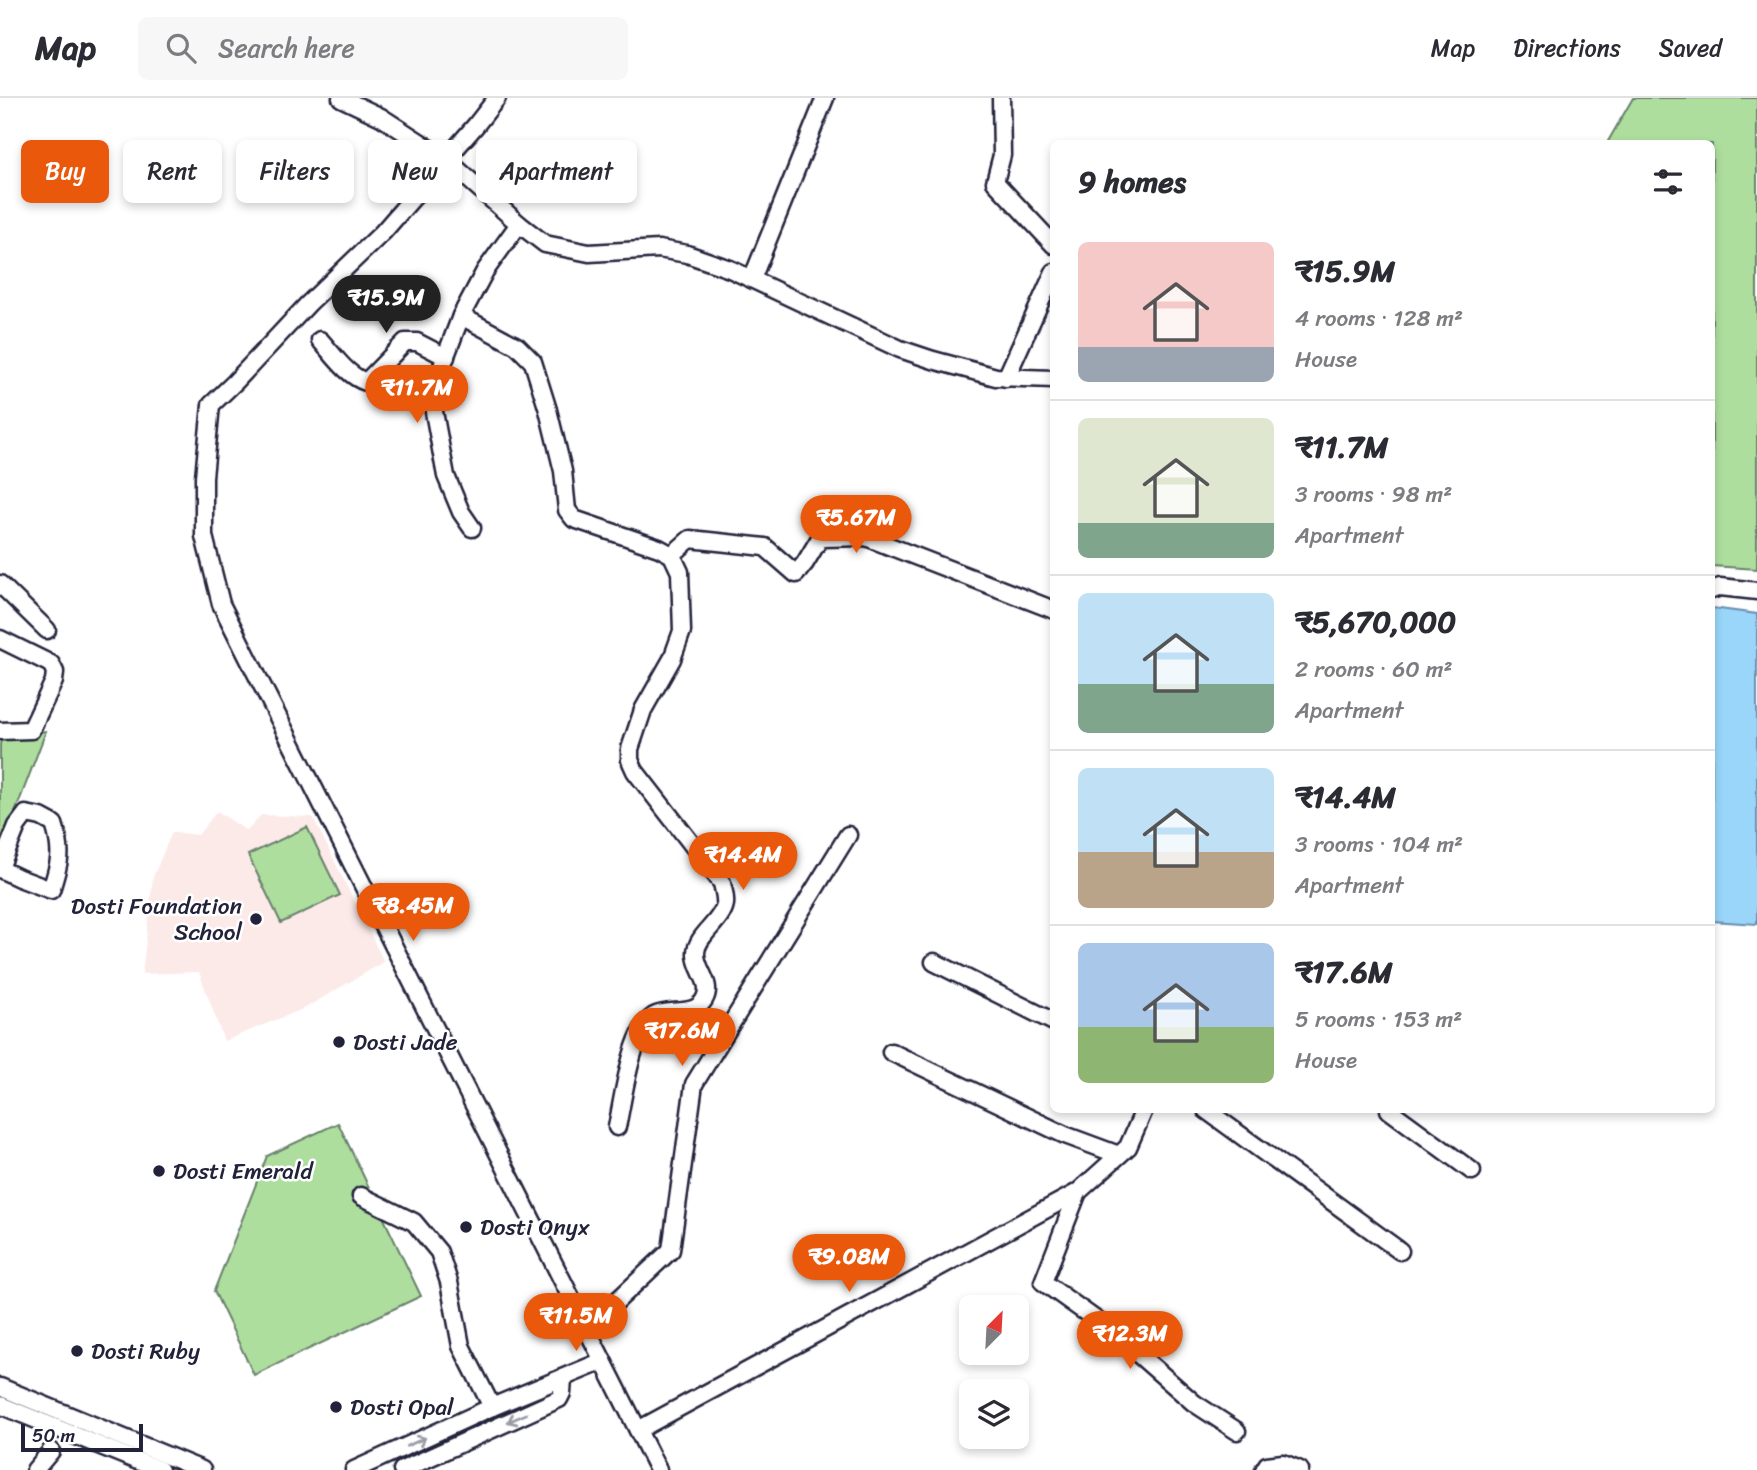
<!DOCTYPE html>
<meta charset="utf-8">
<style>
body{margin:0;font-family:Sriracha,sans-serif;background:#f7f7f7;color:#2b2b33;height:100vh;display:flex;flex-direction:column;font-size:26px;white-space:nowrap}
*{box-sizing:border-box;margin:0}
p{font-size:23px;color:#7c7c81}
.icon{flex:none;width:38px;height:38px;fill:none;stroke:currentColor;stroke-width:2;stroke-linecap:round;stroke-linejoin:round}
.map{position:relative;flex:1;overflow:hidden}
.side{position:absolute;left:1050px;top:42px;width:665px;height:973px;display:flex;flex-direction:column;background:#fff;border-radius:10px;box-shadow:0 4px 10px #0003}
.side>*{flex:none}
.hud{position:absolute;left:21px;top:42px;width:665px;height:63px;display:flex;gap:14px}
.needle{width:46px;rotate:24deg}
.controls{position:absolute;left:959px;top:1197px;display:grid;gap:14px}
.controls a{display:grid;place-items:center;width:70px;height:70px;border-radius:10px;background:#fff;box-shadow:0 4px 10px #0003;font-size:35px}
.scale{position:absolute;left:21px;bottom:18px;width:122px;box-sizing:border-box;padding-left:7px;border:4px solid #22223b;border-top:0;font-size:19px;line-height:24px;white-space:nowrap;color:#22223b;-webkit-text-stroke:5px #fff;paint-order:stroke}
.price{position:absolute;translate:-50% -60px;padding:0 16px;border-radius:24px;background:#ea580c;color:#fff;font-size:23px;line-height:46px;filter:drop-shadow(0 2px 4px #0008)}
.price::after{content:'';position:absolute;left:50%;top:42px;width:21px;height:16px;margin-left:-10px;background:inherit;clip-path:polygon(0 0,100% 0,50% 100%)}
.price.current{background:#222;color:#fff}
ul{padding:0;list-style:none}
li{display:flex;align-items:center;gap:21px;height:175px;padding:0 28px}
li+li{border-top:2px solid #e1e1e2}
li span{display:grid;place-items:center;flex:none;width:196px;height:140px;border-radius:10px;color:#555}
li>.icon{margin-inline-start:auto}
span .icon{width:84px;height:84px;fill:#fffc;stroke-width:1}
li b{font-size:30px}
h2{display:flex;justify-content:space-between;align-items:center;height:84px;padding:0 28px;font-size:30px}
.pill{padding:0 24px;border-radius:10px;background:#fff;box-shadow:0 4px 10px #0003;font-size:24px;line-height:63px}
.pill.current{background:#ea580c;color:#fff}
header{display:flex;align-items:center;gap:42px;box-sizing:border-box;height:98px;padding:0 35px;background:#fff;border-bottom:2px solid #e1e1e2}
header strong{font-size:33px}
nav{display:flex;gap:38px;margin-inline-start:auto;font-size:24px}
.search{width:490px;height:63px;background:#f7f7f7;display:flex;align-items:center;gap:18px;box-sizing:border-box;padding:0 24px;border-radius:10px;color:#7c7c81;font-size:26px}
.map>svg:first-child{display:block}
.built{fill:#fceae9}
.green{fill:#aede9e;stroke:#68806c;stroke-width:2}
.water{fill:#99d6fa;stroke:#698eae;stroke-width:2}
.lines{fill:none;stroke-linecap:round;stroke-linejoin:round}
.minor-casing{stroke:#22223b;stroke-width:21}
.minor{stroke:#fff;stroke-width:16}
.oneway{stroke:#9c9ca7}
.poi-dot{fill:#22223b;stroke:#fff;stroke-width:2.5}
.labels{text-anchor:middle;stroke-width:5;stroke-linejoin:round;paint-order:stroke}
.poi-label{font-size:23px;fill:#22223b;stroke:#fff;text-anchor:start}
</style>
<header>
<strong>Map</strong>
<div class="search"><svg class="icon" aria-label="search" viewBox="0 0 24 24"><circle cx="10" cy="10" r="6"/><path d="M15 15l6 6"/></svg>Search here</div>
<nav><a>Map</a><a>Directions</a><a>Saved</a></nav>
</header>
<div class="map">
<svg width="1757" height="1372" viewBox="0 0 1757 1372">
<rect width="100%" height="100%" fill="#fff"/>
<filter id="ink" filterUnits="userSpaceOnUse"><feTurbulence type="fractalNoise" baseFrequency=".0143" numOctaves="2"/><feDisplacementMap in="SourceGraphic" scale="14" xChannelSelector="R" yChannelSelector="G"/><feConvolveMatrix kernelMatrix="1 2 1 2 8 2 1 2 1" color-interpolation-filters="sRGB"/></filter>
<g filter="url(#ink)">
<polygon class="built" points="217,713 247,733 261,717 313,719 384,864 305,910 224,943 199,874 142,876 153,779 172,734 198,737"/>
<g class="green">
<polygon points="1633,0 1757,0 1757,471 1712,468 1712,46 1607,45"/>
<polygon points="46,633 0,754 0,646 2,640"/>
<polygon points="307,729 340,797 281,825 248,757"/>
<polygon points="338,1025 421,1198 254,1277 214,1193 267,1058"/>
</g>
<polygon class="water" points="1712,510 1757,516 1757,826 1712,823"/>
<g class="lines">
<g class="minor-casing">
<g id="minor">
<polyline points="341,0 381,19 446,61 519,126 545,146 589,155 659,151 687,156 730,171 900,251 933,262 996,279 1054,281"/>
<polyline points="497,0 476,27 383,134 308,206 235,284 211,307 204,379 204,438 221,506 658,1372"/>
<polyline points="1001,0 1002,57 995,84 1054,147"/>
<path d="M519,126L485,173L461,218L517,248L533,264L548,312L563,373L567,412L574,421L659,450L672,457L680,474L682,533L672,561L643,612L630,651V662L635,673L722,785C723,791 726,799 725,806C722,824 695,838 696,856C696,873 714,885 704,902C694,919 669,910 654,918C631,933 623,1002 617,1029"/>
<polyline points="752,181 825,0"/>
<polyline points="461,218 436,284 434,314 446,378 461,414 472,430"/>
<path d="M320,242C333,256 347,278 366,284L405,244H417L446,259"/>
<polyline points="1006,280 1054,174"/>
<polyline points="672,457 690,441 765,449 796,476 805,465 820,440 866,439 1054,512"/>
<polyline points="0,486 47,532"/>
<polyline points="1712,492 1720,489 1757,493"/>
<polyline points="0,541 51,566 55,574 54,583 31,632 0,633"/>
<path d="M0,770L17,728L26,716L41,719L54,726C63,754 60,764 51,792L19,780L0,771"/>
<polyline points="934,864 1054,924"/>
<polyline points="891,954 1065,1037 1119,1057"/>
<polyline points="1144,1012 1128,1049 1078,1094 1043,1184 1113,1234 1194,1305 1237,1333"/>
<polyline points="1206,1012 1400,1153"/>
<polyline points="1389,1012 1472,1073"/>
<polyline points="361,1098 414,1124 439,1154 449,1184 461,1248 492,1309"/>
<polyline points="587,1231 671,1152 694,986 848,737"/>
<polyline points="0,1289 202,1372"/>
<polyline points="0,1307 160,1372"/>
<polyline points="638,1332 1078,1094"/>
<polyline points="35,1372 51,1353"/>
<polyline points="354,1372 492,1309 603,1263"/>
<polyline points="402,1372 559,1301 562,1295 563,1280"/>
<polyline points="1264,1372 1267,1367 1283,1365 1300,1372"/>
</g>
</g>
<use href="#minor" class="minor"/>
</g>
<defs><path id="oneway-shaft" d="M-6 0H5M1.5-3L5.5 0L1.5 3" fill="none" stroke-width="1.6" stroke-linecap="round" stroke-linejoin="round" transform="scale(1.75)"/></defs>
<g class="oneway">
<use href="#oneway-shaft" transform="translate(517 1320) rotate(156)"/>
<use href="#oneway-shaft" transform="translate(416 1344) rotate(-24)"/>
</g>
</g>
<g class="poi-dot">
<circle cx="256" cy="821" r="7"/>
<circle cx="339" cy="944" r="7"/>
<circle cx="159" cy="1073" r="7"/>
<circle cx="466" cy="1129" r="7"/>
<circle cx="77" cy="1253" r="7"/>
<circle cx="336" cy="1309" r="7"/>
</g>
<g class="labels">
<g class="poi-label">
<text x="242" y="816" text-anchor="end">Dosti Foundation<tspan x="242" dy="26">School</tspan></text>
<text x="353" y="952">Dosti Jade</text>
<text x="173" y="1081">Dosti Emerald</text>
<text x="480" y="1137">Dosti Onyx</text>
<text x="91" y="1261">Dosti Ruby</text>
<text x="350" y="1317">Dosti Opal</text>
</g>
</g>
</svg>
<div class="controls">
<a><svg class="needle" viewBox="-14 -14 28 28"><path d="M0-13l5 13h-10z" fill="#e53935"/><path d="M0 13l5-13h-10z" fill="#7c7c81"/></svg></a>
<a><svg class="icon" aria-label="layers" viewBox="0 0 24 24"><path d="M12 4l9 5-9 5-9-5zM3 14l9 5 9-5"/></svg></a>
</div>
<div class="scale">50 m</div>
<b class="price current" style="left:386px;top:237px">₹15.9M</b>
<b class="price" style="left:417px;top:327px">₹11.7M</b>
<b class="price" style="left:856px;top:457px">₹5.67M</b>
<b class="price" style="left:743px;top:794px">₹14.4M</b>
<b class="price" style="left:413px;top:845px">₹8.45M</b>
<b class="price" style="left:682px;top:970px">₹17.6M</b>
<b class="price" style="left:849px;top:1196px">₹9.08M</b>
<b class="price" style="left:576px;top:1255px">₹11.5M</b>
<b class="price" style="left:1130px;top:1273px">₹12.3M</b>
<div class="hud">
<a class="pill current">Buy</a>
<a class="pill">Rent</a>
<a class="pill">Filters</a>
<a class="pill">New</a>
<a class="pill">Apartment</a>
</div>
<section class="side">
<h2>9 homes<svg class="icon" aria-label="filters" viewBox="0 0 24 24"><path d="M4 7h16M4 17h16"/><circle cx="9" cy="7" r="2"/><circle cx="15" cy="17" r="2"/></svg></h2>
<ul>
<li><span style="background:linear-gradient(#f6c9c9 75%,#9aa5b1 0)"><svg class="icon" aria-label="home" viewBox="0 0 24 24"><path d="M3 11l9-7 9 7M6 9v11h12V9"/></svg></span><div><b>₹15.9M</b><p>4 rooms · 128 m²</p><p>House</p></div></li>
<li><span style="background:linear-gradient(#dfe7d0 75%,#7fa58c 0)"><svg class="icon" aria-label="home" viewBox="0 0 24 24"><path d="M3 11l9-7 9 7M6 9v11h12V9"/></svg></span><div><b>₹11.7M</b><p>3 rooms · 98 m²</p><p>Apartment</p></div></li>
<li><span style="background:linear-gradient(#bfe0f5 65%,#7fa58c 0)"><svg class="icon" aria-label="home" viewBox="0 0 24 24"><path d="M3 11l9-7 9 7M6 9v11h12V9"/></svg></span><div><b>₹5,670,000</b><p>2 rooms · 60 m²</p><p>Apartment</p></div></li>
<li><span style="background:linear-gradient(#bfe0f5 60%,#b9a48a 0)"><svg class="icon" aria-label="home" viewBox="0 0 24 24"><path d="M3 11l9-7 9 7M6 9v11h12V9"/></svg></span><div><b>₹14.4M</b><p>3 rooms · 104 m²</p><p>Apartment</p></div></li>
<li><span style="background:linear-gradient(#a9c7e8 60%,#8fb573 0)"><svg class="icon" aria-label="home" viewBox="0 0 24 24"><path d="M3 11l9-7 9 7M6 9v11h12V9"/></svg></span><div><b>₹17.6M</b><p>5 rooms · 153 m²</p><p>House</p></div></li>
</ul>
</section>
</div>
